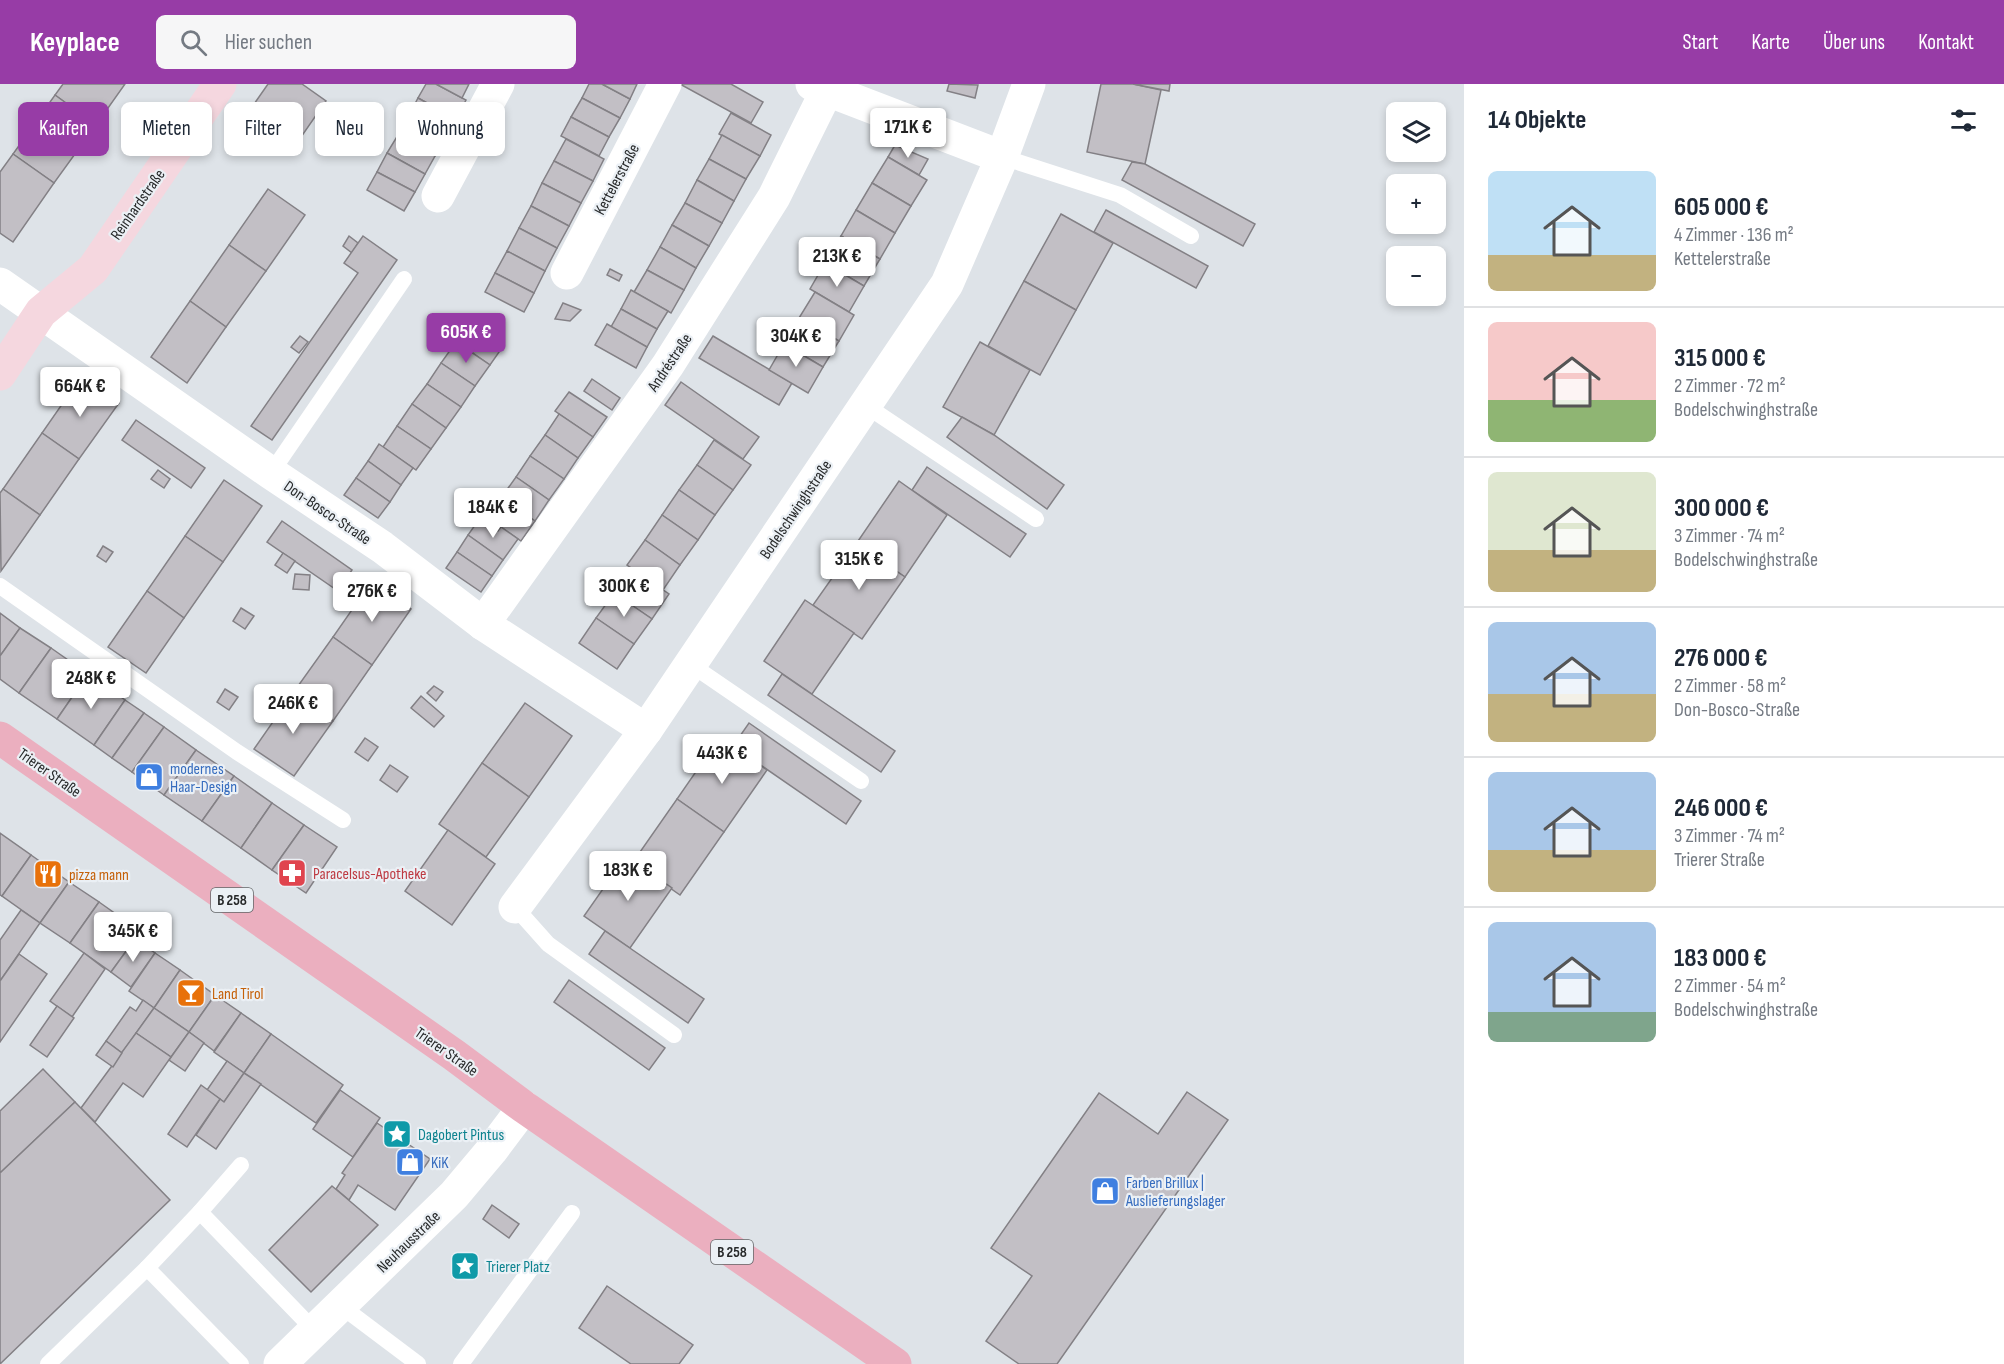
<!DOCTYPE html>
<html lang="de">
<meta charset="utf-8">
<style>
body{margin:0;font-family:"Sofia Sans Condensed",sans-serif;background:#f6f6f7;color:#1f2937;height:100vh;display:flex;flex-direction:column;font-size:22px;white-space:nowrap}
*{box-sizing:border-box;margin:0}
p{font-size:20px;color:#747a83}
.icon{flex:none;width:33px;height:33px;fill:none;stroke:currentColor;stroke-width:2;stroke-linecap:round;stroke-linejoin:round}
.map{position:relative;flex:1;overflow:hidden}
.drawer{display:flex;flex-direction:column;background:#fff;width:540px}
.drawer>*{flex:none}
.hud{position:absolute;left:18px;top:18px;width:570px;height:54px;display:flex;gap:12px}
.controls{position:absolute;left:1386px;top:18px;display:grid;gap:12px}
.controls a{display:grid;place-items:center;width:60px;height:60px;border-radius:9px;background:#fff;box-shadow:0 3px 9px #0003;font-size:30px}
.price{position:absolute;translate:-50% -51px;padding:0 14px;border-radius:6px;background:#fff;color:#222;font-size:20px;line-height:39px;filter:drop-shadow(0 2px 3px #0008)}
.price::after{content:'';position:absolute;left:50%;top:36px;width:18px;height:14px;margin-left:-9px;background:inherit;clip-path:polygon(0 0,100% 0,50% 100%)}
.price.current{background:#973ca6;color:#fff}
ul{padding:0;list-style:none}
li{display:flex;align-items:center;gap:18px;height:150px;padding:0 24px}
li+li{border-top:2px solid #e0e1e3}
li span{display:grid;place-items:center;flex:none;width:168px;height:120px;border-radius:9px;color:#555}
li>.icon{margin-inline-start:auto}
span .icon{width:72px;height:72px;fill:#fffc;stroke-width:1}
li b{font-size:26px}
h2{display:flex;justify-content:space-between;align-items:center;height:72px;padding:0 24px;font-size:26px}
.chip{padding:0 21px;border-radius:9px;background:#fff;box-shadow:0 3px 9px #0003;font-size:21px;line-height:54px}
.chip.current{background:#973ca6;color:#fff}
header{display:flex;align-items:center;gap:36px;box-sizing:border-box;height:84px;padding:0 30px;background:#973ca6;color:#fff}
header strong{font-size:28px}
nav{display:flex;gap:33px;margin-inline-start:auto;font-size:21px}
.search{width:420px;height:54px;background:#f6f6f7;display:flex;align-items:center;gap:15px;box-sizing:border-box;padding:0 21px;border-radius:9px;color:#747a83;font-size:22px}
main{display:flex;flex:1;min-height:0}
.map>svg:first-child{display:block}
.building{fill:#c2bfc5;stroke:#838085;stroke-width:1.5}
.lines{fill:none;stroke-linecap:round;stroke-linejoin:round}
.lane{stroke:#fff;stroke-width:16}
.street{stroke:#fff;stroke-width:33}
.secondary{stroke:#f5d7df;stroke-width:33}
.primary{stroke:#ebafbf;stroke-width:33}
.labels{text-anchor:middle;stroke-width:4.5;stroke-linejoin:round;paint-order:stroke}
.shield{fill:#ebf0f5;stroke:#626567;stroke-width:1.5}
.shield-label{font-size:15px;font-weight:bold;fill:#27292a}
.street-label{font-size:16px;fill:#27292a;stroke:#ebf0f5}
.shop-label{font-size:16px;fill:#366cbe;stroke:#ebf0f5;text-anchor:start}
.health-label{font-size:16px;fill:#be3a42;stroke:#ebf0f5;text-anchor:start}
.food-label{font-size:16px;fill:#c56008;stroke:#ebf0f5;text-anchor:start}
.culture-label{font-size:16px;fill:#0d838f;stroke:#ebf0f5;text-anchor:start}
</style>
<header>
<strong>Keyplace</strong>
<div class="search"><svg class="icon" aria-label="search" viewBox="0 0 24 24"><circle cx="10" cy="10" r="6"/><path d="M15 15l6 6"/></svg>Hier suchen</div>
<nav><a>Start</a><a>Karte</a><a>Über uns</a><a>Kontakt</a></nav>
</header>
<main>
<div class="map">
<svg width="1464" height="1280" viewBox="0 0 1464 1280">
<rect width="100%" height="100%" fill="#dee3e8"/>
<g class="building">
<polygon points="63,0 125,0 96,41 55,11"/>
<polygon points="268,0 302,0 326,17 299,56 252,23"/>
<polygon points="426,0 436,0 466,16 456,35 418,14"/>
<polygon points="436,0 469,0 462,14"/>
<polygon points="589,0 602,0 630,15 620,34 582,14"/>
<polygon points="602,0 637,0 630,15"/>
<polygon points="680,0 731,0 763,18 751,39"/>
<polygon points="949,0 978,1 975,14 947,7"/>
<polygon points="1101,0 1133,0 1161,6 1145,80 1087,68"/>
<polygon points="1133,0 1170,0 1169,7"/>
<polygon points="55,11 96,41 54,99 13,70"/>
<polygon points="418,14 456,35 445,53 408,33"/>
<polygon points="582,14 620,34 609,53 571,33"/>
<polygon points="731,29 771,51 760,72 719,50"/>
<polygon points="408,33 445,53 435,72 398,51"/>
<polygon points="571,33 609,53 599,72 561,52"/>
<polygon points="398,51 435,72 425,90 387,69"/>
<polygon points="722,51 760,72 746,95 709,75"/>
<polygon points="566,55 604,75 593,97 554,77"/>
<polygon points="895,61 928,75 919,91 888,73"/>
<polygon points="387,69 425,90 415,108 377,88"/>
<polygon points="13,70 54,99 13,158 0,149 0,88"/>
<polygon points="888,73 927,96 911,122 872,99"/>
<polygon points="709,75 746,95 734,117 697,96"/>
<polygon points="554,77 593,97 581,119 542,99"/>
<polygon points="1132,78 1145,80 1255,140 1243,162 1122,96"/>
<polygon points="377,88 415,108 404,127 367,106"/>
<polygon points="697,96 734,117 722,139 685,119"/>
<polygon points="542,99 581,119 569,142 531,122"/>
<polygon points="872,99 911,122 895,149 856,126"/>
<polygon points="268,105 305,131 266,187 229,161"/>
<polygon points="685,119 722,139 709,162 672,141"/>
<polygon points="531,122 569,142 557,164 519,144"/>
<polygon points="856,126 895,149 880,175 841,152"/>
<polygon points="1106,126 1208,182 1196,204 1094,148"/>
<polygon points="1061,130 1113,159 1076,226 1024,197"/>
<polygon points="672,141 709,162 696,184 660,163"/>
<polygon points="519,144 557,164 545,187 507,167"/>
<polygon points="349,152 358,159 352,169 343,162"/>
<polygon points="363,152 397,176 272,356 251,342 358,189 344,179"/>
<polygon points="841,152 880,175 864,202 825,179"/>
<polygon points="229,161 266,187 226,243 190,217"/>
<polygon points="660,163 696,184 684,206 647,186"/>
<polygon points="507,167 545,187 534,209 495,189"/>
<polygon points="825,179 864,202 849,228 810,205"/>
<polygon points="610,185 622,191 619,197 607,191"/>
<polygon points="647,186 684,206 671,229 634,208"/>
<polygon points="495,189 534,209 524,228 485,208"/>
<polygon points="1024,197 1076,226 1040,291 988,262"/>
<polygon points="631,206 668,227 657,245 621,225"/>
<polygon points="815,208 854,231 839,257 799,234"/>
<polygon points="190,217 226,243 187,299 151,273"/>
<polygon points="563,219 581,226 570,237 555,235"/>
<polygon points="621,225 657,245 647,263 611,243"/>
<polygon points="799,234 839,257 823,283 784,260"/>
<polygon points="467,235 504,261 490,281 453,255"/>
<polygon points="607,240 647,263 636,284 595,261"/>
<polygon points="300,252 308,258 299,269 291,263"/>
<polygon points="713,252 792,299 779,321 699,274"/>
<polygon points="456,258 490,281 475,302 441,279"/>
<polygon points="980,258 1030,286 994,351 943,323"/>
<polygon points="784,260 823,283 808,309 769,286"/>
<polygon points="441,279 475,302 461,323 427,300"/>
<polygon points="81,293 119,319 79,375 42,349"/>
<polygon points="592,295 620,314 612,326 584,307"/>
<polygon points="681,298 759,353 743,375 665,321"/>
<polygon points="427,300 461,323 446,344 412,320"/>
<polygon points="569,308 607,333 593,353 555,327"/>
<polygon points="412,320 446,344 431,365 397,342"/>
<polygon points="559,330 593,353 578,374 545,351"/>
<polygon points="962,333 994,351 1064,401 1047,425 947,353"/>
<polygon points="136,336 205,384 191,404 122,356"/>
<polygon points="397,342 431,365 416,386 383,363"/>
<polygon points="42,349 79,375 40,431 3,405"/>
<polygon points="545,351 578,374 564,395 530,372"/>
<polygon points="714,356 751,381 733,406 697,381"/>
<polygon points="379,360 413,384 401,401 368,377"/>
<polygon points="530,372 564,395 549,416 516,393"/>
<polygon points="368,377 401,401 390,418 356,394"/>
<polygon points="697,381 733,406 715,431 679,406"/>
<polygon points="927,383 1026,450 1010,473 912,406"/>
<polygon points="158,386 170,395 164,404 151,395"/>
<polygon points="516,393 549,416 535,437 501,414"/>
<polygon points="356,394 390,418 378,434 344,411"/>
<polygon points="224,396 262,422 223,478 185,452"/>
<polygon points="899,397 947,431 905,493 856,460"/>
<polygon points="3,405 40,431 1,487 0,409"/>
<polygon points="679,406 715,431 698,456 662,431"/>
<polygon points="501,414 535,437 521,457 501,443 498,447 485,437"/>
<polygon points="662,431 698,456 680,481 645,456"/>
<polygon points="480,434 498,447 501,443 518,455 503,476 468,451"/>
<polygon points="282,437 352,486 338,507 267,458"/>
<polygon points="468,451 503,476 492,492 457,468"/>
<polygon points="185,452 223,478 184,534 147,507"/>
<polygon points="645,456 680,481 663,506 627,481"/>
<polygon points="856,460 905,493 862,555 813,521"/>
<polygon points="103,462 113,468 106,478 97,472"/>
<polygon points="457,468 492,492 481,508 446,484"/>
<polygon points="283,469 295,477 287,489 275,481"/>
<polygon points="631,484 669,510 652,535 614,509"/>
<polygon points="295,490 310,491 309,506 293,505"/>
<polygon points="372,497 411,525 372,581 333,553"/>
<polygon points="147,507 184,534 146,589 108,563"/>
<polygon points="614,509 652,535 634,560 596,534"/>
<polygon points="805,516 854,549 812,610 764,577"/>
<polygon points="241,524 254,532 245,545 233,537"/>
<polygon points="0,529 20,544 0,572"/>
<polygon points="596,534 634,560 617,585 579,559"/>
<polygon points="20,544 51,564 19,609 0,595 0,572"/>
<polygon points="333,553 372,581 333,637 293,609"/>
<polygon points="51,564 88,590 57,635 19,609"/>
<polygon points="88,590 125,616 94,661 57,635"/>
<polygon points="782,590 895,667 881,688 768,611"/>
<polygon points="434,602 443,608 436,617 427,609"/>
<polygon points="225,605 238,613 229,626 217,618"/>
<polygon points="293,609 333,637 294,692 254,665"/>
<polygon points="421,612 444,632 434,643 411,624"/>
<polygon points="125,616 144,629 112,674 94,661"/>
<polygon points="525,619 572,652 529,713 482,679"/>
<polygon points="144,629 164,643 132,688 112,674"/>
<polygon points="749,639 861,717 846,740 733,662"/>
<polygon points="164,643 196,666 164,711 132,688"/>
<polygon points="720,653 767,686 724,748 677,715"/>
<polygon points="365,654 378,663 368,677 355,668"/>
<polygon points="196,666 234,692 202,737 164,711"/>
<polygon points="482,679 529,713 486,773 439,740"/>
<polygon points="390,681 408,693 397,708 380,696"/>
<polygon points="234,692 272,719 241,764 202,737"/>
<polygon points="677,715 724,748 680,811 633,778"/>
<polygon points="272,719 304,741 272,786 241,764"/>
<polygon points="304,741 337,763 306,809 272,786"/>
<polygon points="448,746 495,780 452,841 405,807"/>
<polygon points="0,749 31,771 2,812 0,811"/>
<polygon points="31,771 69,798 40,839 2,812"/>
<polygon points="626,772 672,804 630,864 584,832"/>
<polygon points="69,798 99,818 70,859 40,839"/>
<polygon points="99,818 137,845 131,852 135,855 111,888 70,859"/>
<polygon points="21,826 40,839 0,897 0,856"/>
<polygon points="605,847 704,915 688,939 589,870"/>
<polygon points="135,855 155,869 131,903 111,888"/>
<polygon points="84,869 105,885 72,933 50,917"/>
<polygon points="155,869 180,886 154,924 129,907"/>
<polygon points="19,870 47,890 0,958 0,897"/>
<polygon points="180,886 215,911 189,948 154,924"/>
<polygon points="569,896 665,964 649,986 554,918"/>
<polygon points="215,911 241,929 214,967 189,948"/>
<polygon points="143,916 154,924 122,969 106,957 130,923 136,927"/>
<polygon points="57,922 74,934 47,973 30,961"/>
<polygon points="154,924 189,948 171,973 136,949"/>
<polygon points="241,929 271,950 244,989 214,968"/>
<polygon points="189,948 204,959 185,987 169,976"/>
<polygon points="136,949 171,973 143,1013 123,999 95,1038 81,1024"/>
<polygon points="271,950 343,1001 316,1039 244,989"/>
<polygon points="106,957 122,969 113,983 96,971"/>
<polygon points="227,977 244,989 224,1018 207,1006"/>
<polygon points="43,985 75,1018 0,1089 0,1027"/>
<polygon points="244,989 261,1000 216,1065 196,1051 220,1015 224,1018"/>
<polygon points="201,1001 220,1015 187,1063 168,1050"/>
<polygon points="340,1006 380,1034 353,1073 313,1045"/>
<polygon points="1187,1008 1228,1036 1057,1280 1019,1280 986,1257 1032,1192 991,1164 1099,1009 1158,1050"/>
<polygon points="75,1018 170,1116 0,1280 0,1089"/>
<polygon points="377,1039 430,1075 395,1126 358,1101 349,1116 336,1105 345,1091 342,1089"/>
<polygon points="332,1102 378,1141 311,1208 269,1166"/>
<polygon points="492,1121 519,1140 509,1154 483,1135"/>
<polygon points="607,1202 693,1261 679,1280 631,1280 579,1244"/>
</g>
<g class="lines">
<g class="lane">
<polyline points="1002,73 1120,111 1191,152"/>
<polyline points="865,321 1036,435"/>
<polyline points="271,389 404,195"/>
<polyline points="0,502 237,668 343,736"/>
<polyline points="690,580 861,697"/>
<polyline points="515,823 548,860 674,951"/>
<polyline points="241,1081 200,1128 315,1247"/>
<polyline points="147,1184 200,1128"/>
<polyline points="341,1222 418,1280"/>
<polyline points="48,1280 147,1184 241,1280"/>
<polyline points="461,1280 572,1129"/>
</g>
<g class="street">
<polyline points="812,0 1002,73"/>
<polyline points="438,112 498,0"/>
<polyline points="567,189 665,0"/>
<polyline points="0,200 271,389 382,463 483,540 646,646"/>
<polyline points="483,540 668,281 774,113 830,0"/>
<polyline points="515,823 646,646 947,200 1002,73 1029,0"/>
<polyline points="280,1280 454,1111 491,1067 524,1023"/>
</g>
<polyline class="secondary" points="0,290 41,228 93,185 220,0"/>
<polyline class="primary" points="0,654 454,971 524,1023 895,1280"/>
</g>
<defs>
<g id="shop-square" transform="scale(1.5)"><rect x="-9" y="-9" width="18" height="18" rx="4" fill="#3f7fe0" stroke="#ebf0f5"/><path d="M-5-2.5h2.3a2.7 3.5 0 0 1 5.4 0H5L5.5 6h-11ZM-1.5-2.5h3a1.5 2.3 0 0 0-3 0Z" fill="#fff"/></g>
<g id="pharmacy-square" transform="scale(1.5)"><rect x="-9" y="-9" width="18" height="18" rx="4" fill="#e0444e" stroke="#ebf0f5"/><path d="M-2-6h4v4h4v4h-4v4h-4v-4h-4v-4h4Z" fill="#fff"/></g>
<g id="restaurant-square" transform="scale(1.5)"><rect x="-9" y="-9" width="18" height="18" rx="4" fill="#e8710a" stroke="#ebf0f5"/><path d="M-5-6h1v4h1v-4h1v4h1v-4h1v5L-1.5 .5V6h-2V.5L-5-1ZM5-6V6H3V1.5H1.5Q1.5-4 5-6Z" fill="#fff"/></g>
<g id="bar-square" transform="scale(1.5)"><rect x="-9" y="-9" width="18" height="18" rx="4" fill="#e8710a" stroke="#ebf0f5"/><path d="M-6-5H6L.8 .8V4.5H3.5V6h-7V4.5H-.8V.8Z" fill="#fff"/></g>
<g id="sight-square" transform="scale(1.5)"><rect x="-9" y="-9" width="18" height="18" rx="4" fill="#0f9aa8" stroke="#ebf0f5"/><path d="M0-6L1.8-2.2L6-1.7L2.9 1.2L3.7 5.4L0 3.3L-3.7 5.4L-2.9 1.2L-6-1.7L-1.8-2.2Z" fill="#fff"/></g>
</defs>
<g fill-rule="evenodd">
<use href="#shop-square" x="149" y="693"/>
<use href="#pharmacy-square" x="292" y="789"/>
<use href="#restaurant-square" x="48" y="790"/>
<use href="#bar-square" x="191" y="909"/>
<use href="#sight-square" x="397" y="1050"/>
<use href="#shop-square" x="410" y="1078"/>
<use href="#shop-square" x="1105" y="1107"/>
<use href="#sight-square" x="465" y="1182"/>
</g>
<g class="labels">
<g class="shield">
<rect x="211" y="804" width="42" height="24" rx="4.5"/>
<rect x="711" y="1156" width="42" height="24" rx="4.5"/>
</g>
<g class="shield-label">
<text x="232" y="821">B 258</text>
<text x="732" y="1173">B 258</text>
</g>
<g class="street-label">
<text transform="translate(616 95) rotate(-62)" y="6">Kettelerstraße</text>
<text transform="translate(137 120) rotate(-55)" y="6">Reinhardstraße</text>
<text transform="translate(669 278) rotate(-56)" y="6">Andréstraße</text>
<text transform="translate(795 425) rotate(-56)" y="6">Bodelschwinghstraße</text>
<text transform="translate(328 428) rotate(34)" y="6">Don-Bosco-Straße</text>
<text transform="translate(50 688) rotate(35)" y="6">Trierer Straße</text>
<text transform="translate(447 967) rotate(35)" y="6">Trierer Straße</text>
<text transform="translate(408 1157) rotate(-44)" y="6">Neuhausstraße</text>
</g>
<g class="shop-label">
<text x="170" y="690">modernes<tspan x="170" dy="18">Haar-Design</tspan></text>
<text x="431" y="1084">KiK</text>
<text x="1126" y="1104">Farben Brillux |<tspan x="1126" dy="18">Auslieferungslager</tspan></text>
</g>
<g class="health-label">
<text x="313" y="795">Paracelsus-Apotheke</text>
</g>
<g class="food-label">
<text x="69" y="796">pizza mann</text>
<text x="212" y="915">Land Tirol</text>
</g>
<g class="culture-label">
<text x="418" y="1056">Dagobert Pintus</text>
<text x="486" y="1188">Trierer Platz</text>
</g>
</g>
</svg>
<div class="controls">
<a><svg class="icon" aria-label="layers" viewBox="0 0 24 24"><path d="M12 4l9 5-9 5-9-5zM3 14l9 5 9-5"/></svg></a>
<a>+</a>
<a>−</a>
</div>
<b class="price" style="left:908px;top:75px">171K €</b>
<b class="price" style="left:837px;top:204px">213K €</b>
<b class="price current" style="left:466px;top:280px">605K €</b>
<b class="price" style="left:796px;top:284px">304K €</b>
<b class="price" style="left:80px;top:334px">664K €</b>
<b class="price" style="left:493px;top:455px">184K €</b>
<b class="price" style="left:859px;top:507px">315K €</b>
<b class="price" style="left:624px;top:534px">300K €</b>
<b class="price" style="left:372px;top:539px">276K €</b>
<b class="price" style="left:91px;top:626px">248K €</b>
<b class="price" style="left:293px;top:651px">246K €</b>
<b class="price" style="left:722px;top:701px">443K €</b>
<b class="price" style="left:628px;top:818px">183K €</b>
<b class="price" style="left:133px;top:879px">345K €</b>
<div class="hud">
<a class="chip current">Kaufen</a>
<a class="chip">Mieten</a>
<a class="chip">Filter</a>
<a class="chip">Neu</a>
<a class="chip">Wohnung</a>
</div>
</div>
<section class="drawer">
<h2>14 Objekte<svg class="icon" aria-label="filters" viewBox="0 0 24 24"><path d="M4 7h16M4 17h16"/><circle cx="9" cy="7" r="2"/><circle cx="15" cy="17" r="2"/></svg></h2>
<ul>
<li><span style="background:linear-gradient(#bfe0f5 70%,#c2b280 0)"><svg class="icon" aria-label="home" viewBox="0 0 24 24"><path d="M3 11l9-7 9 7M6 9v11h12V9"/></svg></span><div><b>605 000 €</b><p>4 Zimmer · 136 m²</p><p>Kettelerstraße</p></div></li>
<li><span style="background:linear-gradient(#f6c9c9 65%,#8fb573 0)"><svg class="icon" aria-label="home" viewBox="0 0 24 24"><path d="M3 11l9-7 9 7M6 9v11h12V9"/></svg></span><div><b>315 000 €</b><p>2 Zimmer · 72 m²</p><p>Bodelschwinghstraße</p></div></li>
<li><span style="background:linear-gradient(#dfe7d0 65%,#c2b280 0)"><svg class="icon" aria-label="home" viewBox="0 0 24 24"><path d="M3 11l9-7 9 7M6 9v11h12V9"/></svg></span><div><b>300 000 €</b><p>3 Zimmer · 74 m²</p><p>Bodelschwinghstraße</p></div></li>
<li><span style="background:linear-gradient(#a9c7e8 60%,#c2b280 0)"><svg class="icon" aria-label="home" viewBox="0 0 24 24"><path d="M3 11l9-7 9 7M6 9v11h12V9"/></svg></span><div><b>276 000 €</b><p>2 Zimmer · 58 m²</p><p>Don-Bosco-Straße</p></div></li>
<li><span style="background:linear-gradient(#a9c7e8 65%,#c2b280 0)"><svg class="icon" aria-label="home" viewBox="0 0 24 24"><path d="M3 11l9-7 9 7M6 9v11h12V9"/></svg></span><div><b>246 000 €</b><p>3 Zimmer · 74 m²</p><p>Trierer Straße</p></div></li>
<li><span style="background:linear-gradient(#a9c7e8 75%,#7fa58c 0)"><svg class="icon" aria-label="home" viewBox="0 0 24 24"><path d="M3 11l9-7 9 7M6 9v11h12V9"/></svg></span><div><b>183 000 €</b><p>2 Zimmer · 54 m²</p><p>Bodelschwinghstraße</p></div></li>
</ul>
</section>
</main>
